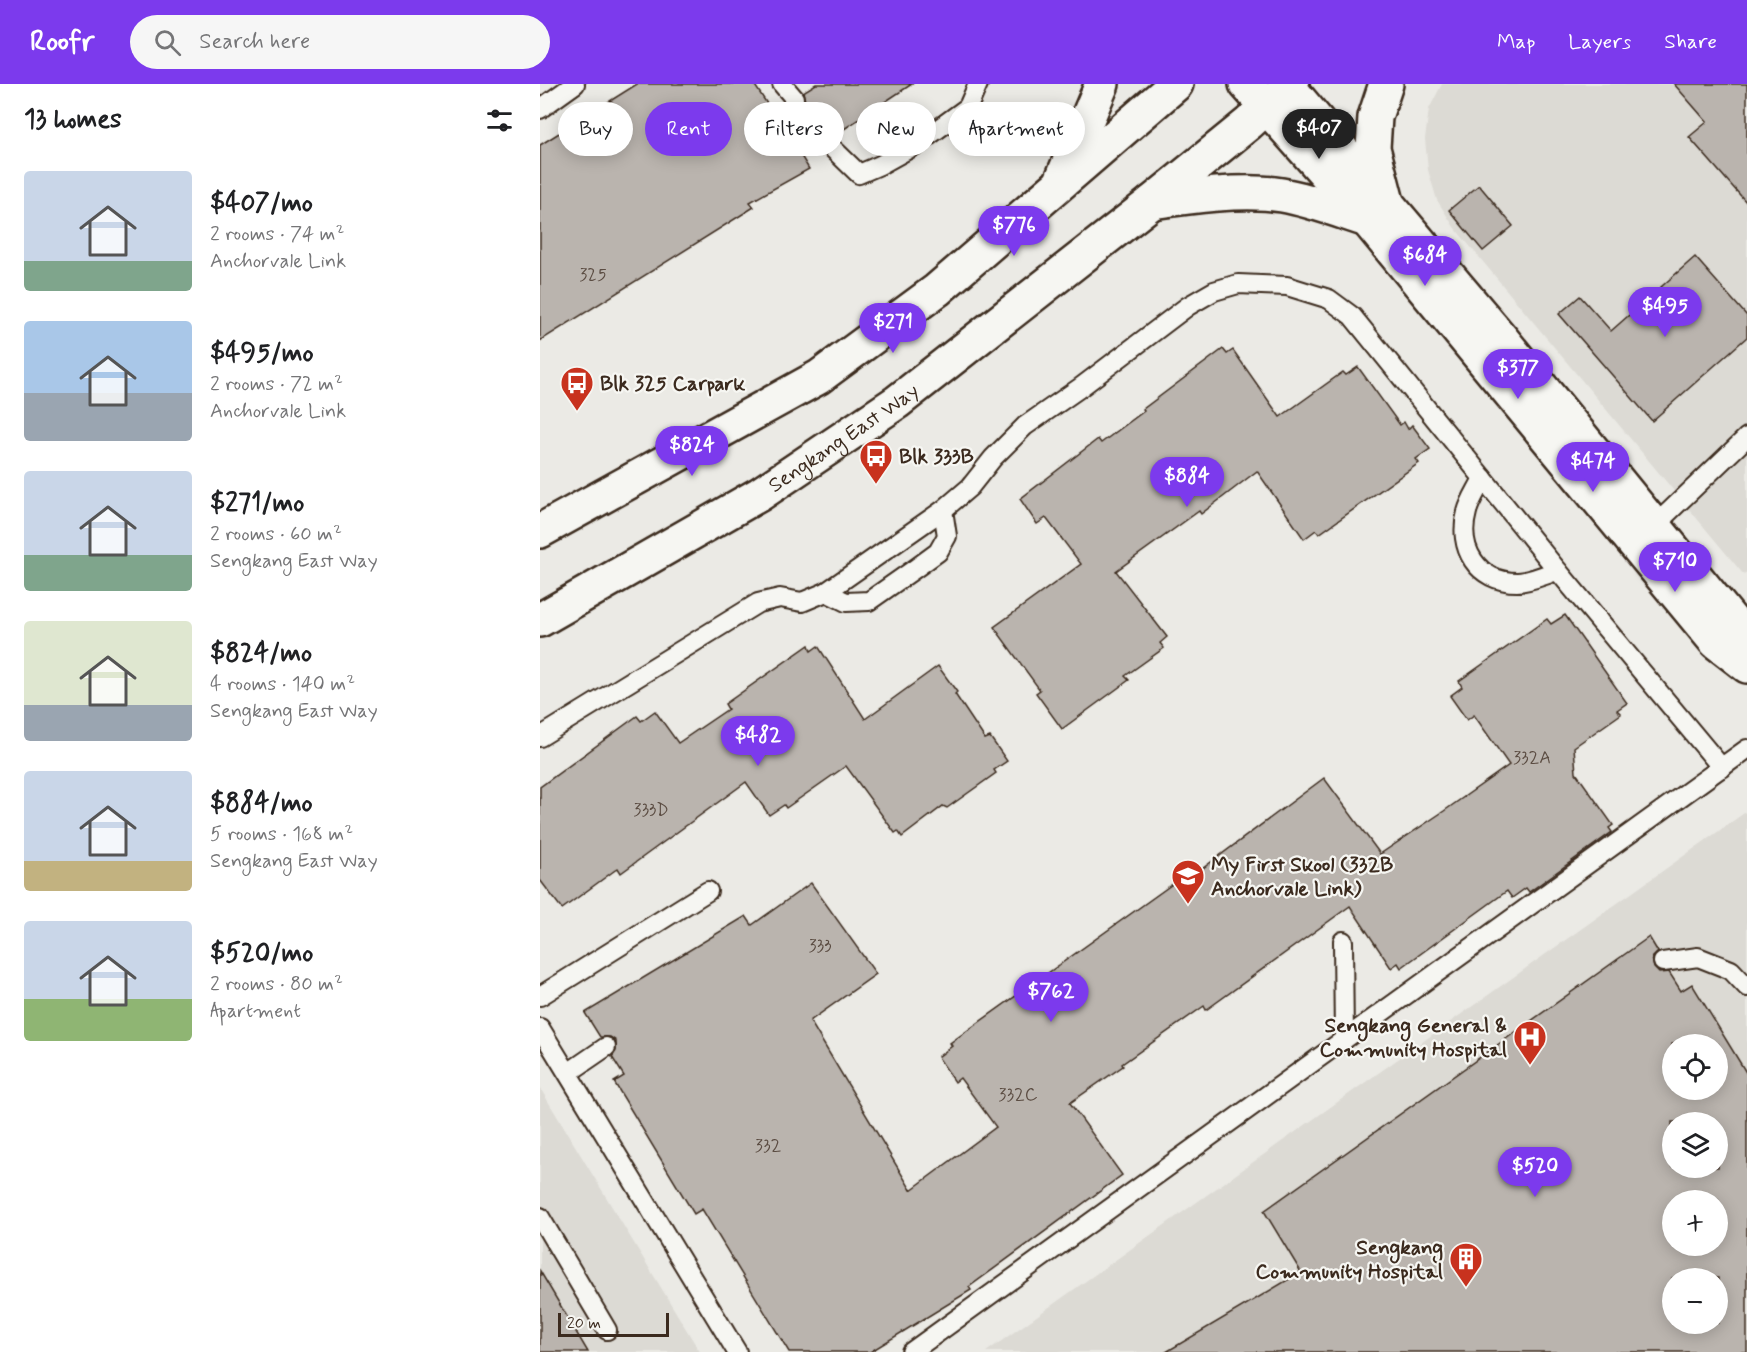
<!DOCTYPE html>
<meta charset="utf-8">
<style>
body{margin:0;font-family:Mynerve,sans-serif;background:#f6f6f6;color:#202124;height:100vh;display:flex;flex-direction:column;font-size:22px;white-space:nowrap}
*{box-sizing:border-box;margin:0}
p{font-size:20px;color:#757577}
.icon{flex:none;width:33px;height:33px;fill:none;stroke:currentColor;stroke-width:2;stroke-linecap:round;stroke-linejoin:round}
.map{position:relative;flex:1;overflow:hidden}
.drawer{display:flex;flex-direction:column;background:#fff;width:540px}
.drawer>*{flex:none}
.hud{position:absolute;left:18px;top:18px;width:570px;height:54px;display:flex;gap:12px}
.controls{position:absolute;left:1122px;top:950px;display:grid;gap:12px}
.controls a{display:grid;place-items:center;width:66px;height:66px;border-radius:50%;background:#fff;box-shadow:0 3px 15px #0003;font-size:30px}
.scale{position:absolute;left:18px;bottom:15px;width:111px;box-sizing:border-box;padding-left:6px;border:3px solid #3b2a1e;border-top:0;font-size:16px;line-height:21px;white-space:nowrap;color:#3b2a1e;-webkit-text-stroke:4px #f6f6f2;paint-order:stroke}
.price{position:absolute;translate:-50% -51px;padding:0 14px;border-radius:21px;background:#7c3aed;color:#fff;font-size:20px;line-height:39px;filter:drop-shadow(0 2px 3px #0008)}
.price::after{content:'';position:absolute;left:50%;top:36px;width:18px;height:14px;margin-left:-9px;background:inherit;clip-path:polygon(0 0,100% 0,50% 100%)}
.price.current{background:#222;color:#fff}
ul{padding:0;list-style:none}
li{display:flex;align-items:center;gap:18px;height:150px;padding:0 24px}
li span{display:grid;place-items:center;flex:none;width:168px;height:120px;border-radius:6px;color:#555}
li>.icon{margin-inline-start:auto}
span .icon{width:72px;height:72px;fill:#fffc;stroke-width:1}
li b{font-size:26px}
h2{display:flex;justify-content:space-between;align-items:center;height:72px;padding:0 24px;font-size:26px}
.pill{padding:0 21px;border-radius:27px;background:#fff;box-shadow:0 3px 15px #0003;font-size:21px;line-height:54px}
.pill.current{background:#7c3aed;color:#fff}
header{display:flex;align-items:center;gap:36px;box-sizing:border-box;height:84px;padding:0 30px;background:#7c3aed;color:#fff}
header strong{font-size:28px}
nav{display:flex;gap:33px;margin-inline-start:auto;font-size:21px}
.search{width:420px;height:54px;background:#f6f6f6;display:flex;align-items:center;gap:15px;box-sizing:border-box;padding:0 21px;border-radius:33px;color:#757577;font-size:22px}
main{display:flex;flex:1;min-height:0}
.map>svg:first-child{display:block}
.built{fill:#dcdad4;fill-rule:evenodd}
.building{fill:#bab4ae;stroke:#3b2a1e;stroke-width:1.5;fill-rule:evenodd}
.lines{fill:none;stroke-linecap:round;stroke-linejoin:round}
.service-casing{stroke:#3b2a1e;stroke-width:22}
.minor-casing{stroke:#3b2a1e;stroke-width:38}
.secondary-casing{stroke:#3b2a1e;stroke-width:38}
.service{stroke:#f6f6f2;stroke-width:18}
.minor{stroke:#f6f6f2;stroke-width:33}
.secondary{stroke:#f6f6f2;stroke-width:33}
.labels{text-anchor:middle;stroke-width:4.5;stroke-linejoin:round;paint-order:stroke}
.number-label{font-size:18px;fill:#5b4c42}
.poi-label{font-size:21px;font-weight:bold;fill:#3b2a1e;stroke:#f6f6f2;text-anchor:start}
.street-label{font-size:21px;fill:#3b2a1e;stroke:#f6f6f2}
</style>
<header>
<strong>Roofr</strong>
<div class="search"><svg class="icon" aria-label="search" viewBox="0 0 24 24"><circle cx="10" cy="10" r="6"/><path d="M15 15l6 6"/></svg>Search here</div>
<nav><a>Map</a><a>Layers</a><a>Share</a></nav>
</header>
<main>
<section class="drawer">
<h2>13 homes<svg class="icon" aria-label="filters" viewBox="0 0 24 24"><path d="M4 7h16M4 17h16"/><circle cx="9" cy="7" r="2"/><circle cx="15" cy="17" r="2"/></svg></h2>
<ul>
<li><span style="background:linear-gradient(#c9d6e8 75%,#7fa58c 0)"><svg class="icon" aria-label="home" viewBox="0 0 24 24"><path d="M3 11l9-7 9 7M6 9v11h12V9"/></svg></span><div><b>$407/mo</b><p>2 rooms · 74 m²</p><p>Anchorvale Link</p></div></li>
<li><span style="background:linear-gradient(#a9c7e8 60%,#9aa5b1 0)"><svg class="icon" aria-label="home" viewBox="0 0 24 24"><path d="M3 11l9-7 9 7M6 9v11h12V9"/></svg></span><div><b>$495/mo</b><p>2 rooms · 72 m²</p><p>Anchorvale Link</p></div></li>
<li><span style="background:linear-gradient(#c9d6e8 70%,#7fa58c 0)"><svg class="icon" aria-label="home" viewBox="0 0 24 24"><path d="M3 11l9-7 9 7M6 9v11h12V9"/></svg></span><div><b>$271/mo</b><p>2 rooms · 60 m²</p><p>Sengkang East Way</p></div></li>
<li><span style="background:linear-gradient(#dfe7d0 70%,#9aa5b1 0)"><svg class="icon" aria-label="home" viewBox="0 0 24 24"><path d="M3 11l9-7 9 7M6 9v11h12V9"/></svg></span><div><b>$824/mo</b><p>4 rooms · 140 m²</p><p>Sengkang East Way</p></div></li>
<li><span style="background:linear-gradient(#c9d6e8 75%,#c2b280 0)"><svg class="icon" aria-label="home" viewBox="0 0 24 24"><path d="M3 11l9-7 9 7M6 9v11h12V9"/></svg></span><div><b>$884/mo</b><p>5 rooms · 168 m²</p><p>Sengkang East Way</p></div></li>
<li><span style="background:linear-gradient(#c9d6e8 65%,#8fb573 0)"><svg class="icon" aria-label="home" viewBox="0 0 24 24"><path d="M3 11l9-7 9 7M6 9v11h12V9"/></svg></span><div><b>$520/mo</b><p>2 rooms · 80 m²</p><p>Apartment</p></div></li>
</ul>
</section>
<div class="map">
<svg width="1207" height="1268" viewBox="0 0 1207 1268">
<rect width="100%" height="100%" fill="#ebeae5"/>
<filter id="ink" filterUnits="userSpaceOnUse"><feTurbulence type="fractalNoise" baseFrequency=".0167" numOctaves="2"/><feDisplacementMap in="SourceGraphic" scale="12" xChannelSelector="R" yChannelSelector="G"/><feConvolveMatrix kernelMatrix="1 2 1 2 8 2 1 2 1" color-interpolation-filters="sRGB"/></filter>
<g filter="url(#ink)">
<g class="built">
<polygon points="902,0 1207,0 1207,488 1204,491 914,143 897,116 888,86 885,55 889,25"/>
<path d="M1207,727V1268H446ZM1132,960H1178V1005H1132ZM1132,1038H1178V1083H1132ZM1132,1116H1178V1161H1132ZM1132,1194H1178V1239H1132Z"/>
<polygon points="0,1004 160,1268 0,1268"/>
</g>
<g class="building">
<polygon points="97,0 214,0 233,29 245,21 251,25 261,23 265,17 263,8 276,0 372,0 295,51 287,46 277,49 274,55 276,63 261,72 269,85 210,118 214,123 0,257 0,61"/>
<polygon points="1134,0 1207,0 1207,119 1149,53 1167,38"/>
<polygon points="939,101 973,142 943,167 909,126"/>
<polygon points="1155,173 1207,232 1207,253 1112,337 1019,230 1040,212 1071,247"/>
<polygon points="683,265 687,270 693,266 740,333 803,288 806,291 818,283 860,341 864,338 868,345 872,341 890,365 876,375 879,379 779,450 776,446 764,455 717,387 661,430 659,427 576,487 627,553 620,559 624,564 585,592 589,596 522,645 496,609 500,606 454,543 541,480 506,434 497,440 480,415 558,355 561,359 604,327 603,325"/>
<polygon points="1025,531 1087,619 1077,626 1081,630 1034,663 1036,689 1073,741 1069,744 1072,748 989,808 986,804 972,814 967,807 861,884 858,879 851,884 810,822 666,926 664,922 582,980 583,982 530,1019 582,1091 429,1203 431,1206 330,1268 249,1268 162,1125 154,1130 74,998 84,992 72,973 76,967 76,957 70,953 60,953 45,929 206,832 212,841 271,799 336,890 270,937 371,1106 456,1043 420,994 415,998 398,973 412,962 410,959 652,786 655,790 784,694 840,770 904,727 969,681 934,631 927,636 910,612 922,603 919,597 1007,535 1011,540"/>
<polygon points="269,561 271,567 278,562 325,635 398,582 417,608 415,610 445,655 450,653 467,677 454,686 456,689 407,724 403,722 362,753 358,747 355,749 306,682 246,724 244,721 229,731 206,698 81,789 78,784 22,825 0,796 0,703 97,632 101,637 115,627 138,659 188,625 185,620"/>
<path d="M1109,853L1118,868L1112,874L1114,884L1119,889L1129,888L1141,907L1152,900L1207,990V1268H626L761,1188L724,1127ZM1132,960H1178V1005H1132ZM1132,1038H1178V1083H1132ZM1132,1116H1178V1161H1132ZM1132,1194H1178V1239H1132Z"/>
<polygon points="0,1187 48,1268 0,1268"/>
</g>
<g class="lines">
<g class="service-casing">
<g id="service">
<polyline points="242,0 254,14"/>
<polyline points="0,25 35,0"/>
<polyline points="285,57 319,90 340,81 376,61 428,23 438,0"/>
<path d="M943,394C938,405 930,416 927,428C917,464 937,498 977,498C990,498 1005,490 1018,487"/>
<polyline points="1113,443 1207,353"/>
<polyline points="286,508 306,518 329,517 376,484 398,468 407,452 403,426"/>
<polyline points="0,653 218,519 240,514 262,518 286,508 403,426 430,403 453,374 485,342 541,303 648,222 674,207 698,200 747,202 789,215 812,232 1018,487 1182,684"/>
<polyline points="803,857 804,956"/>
<polyline points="1123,878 1158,873 1191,886 1207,903"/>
<polyline points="0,912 168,807"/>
<polyline points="0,944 197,1268"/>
<polyline points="28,989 66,963"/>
<polyline points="0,1133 67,1246"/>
<polyline points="371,1268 1207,665"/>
</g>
</g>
<g class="minor-casing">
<g id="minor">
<polyline points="706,0 827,136 1176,558 1207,582"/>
<polyline points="746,0 962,255 1196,542 1207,561"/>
</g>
</g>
<g class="secondary-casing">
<g id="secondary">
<polyline points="846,0 835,33 833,64 847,118"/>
<polyline points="522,95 562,0"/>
<path d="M612,118C651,112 703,105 742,111C771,116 799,127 827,136"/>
<polyline points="0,447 279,293 397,206 636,0"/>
<path id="s1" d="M0,536L220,410L357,318L612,118L709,39L752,0"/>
</g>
</g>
<use href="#service" class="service"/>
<use href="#minor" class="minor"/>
<use href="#secondary" class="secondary"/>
</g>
</g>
<defs>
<g id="bus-pin" transform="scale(1.725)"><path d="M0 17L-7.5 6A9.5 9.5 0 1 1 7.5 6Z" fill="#c8321e" stroke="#f6f6f2"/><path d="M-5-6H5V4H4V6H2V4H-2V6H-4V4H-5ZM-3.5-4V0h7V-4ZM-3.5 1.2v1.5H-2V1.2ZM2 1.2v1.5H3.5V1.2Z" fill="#fff"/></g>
<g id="school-pin" transform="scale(1.725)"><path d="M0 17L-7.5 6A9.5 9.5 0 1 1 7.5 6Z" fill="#c8321e" stroke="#f6f6f2"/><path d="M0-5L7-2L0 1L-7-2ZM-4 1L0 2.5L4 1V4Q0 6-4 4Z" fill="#fff"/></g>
<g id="hospital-pin" transform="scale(1.725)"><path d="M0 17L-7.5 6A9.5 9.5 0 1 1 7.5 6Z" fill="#c8321e" stroke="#f6f6f2"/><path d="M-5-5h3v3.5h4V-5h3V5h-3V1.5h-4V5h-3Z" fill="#fff"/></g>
<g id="building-pin" transform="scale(1.725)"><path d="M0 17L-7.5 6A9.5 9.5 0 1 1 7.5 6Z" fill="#c8321e" stroke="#f6f6f2"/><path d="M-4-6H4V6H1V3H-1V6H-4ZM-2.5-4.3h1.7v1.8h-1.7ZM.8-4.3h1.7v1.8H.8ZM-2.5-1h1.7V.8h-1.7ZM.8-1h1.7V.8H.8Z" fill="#fff"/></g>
</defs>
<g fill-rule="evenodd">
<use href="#bus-pin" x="37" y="299"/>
<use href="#bus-pin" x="336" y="372"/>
<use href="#school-pin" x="648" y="792"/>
<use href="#hospital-pin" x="990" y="953"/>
<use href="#building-pin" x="926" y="1175"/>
</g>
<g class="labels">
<g class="number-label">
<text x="53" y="196">325</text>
<text x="992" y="679">332A</text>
<text x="111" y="731">333D</text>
<text x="280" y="867">333</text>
<text x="478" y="1016">332C</text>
<text x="228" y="1067">332</text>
</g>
<g class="poi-label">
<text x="60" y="306">Blk 325 Carpark</text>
<text x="359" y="379">Blk 333B</text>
<text x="671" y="787">My First Skool (332B<tspan x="671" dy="24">Anchorvale Link)</tspan></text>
<text x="967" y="948" text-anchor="end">Sengkang General &amp;<tspan x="967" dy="24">Community Hospital</tspan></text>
<text x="903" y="1170" text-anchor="end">Sengkang<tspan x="903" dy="24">Community Hospital</tspan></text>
</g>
<g class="street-label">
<text dy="7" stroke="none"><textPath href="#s1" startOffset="354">Sengkang East Way</textPath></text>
</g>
</g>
</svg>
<div class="controls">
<a><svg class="icon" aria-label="locate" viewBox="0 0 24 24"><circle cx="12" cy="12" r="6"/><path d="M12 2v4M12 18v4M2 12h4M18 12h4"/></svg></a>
<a><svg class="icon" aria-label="layers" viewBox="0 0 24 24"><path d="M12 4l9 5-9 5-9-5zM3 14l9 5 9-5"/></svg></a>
<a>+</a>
<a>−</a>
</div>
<div class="scale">20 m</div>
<b class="price current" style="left:779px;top:76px">$407</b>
<b class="price" style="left:474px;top:173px">$776</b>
<b class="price" style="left:885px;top:203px">$684</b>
<b class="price" style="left:1125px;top:254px">$495</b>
<b class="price" style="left:353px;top:270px">$271</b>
<b class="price" style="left:978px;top:316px">$377</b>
<b class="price" style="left:152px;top:393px">$824</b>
<b class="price" style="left:1053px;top:409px">$474</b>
<b class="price" style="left:647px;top:424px">$884</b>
<b class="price" style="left:1135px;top:509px">$710</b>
<b class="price" style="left:218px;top:683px">$482</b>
<b class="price" style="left:511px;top:939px">$762</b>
<b class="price" style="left:995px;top:1114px">$520</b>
<div class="hud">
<a class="pill">Buy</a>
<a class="pill current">Rent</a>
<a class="pill">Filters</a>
<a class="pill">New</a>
<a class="pill">Apartment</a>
</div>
</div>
</main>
